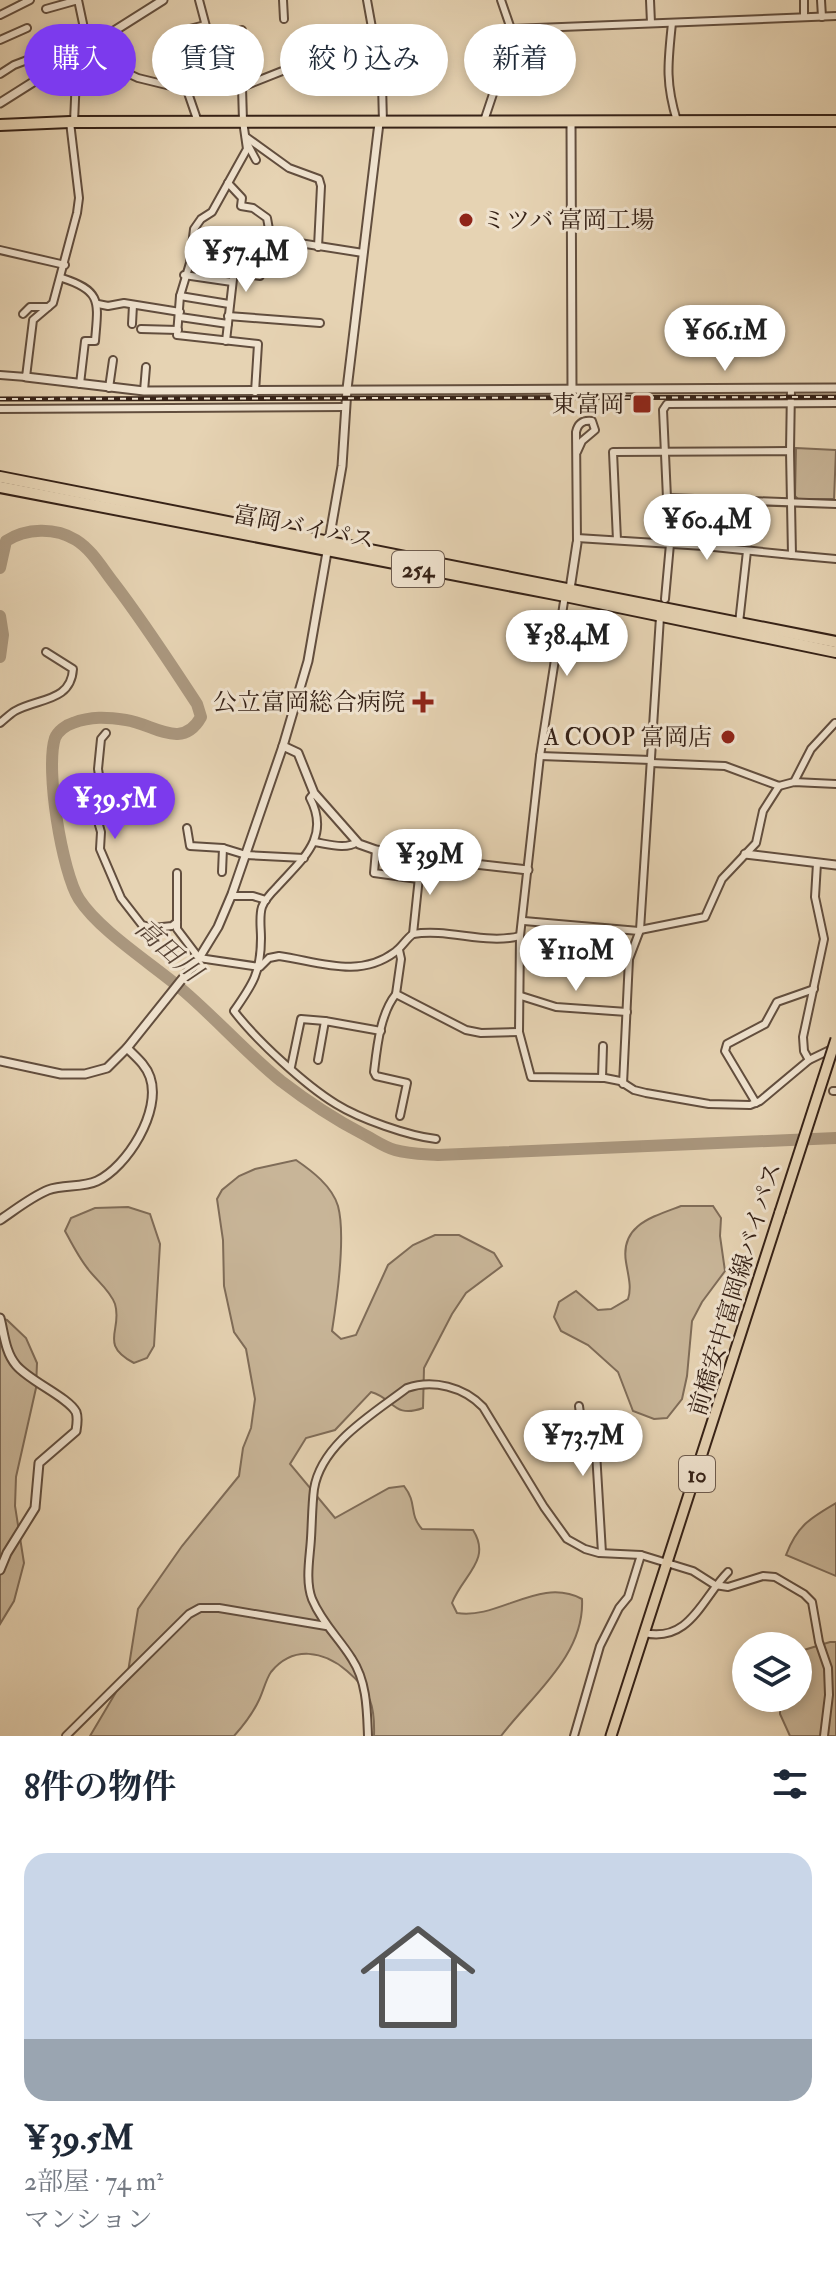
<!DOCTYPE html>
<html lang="ja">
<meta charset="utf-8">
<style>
body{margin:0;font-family:"IM FELL Double Pica","Noto Serif JP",serif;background:#f6f6f7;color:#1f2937;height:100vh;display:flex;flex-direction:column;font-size:30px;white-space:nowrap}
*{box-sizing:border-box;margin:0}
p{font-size:26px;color:#747a83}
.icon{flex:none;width:44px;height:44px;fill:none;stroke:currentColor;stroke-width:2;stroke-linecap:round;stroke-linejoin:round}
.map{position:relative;height:1736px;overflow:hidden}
.sheet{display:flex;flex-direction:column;background:#fff;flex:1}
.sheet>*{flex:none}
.hud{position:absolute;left:24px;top:24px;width:788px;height:72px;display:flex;gap:16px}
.fabs{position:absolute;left:732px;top:1632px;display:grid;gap:16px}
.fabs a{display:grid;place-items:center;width:80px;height:80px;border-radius:50%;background:#fff;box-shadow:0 4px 12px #0003;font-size:40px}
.price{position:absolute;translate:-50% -68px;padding:0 18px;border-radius:28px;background:#fff;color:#222;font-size:26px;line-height:52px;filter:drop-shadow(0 2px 4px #0008)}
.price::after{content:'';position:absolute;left:50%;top:48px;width:24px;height:18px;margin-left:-12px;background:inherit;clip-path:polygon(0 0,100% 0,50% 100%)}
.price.current{background:#7c3aed;color:#fff}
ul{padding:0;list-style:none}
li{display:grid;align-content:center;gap:16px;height:424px;padding:0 24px}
li span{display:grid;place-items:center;height:248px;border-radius:24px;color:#555}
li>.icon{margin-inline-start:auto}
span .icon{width:144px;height:144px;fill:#fffc;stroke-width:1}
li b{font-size:34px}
h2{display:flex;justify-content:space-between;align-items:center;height:96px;padding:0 24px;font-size:34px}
.chip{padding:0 28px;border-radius:36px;background:#fff;box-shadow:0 4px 12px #0003;font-size:28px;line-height:72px}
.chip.current{background:#7c3aed;color:#fff}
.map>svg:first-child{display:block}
.green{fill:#c8b598;stroke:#7f6c58;stroke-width:2}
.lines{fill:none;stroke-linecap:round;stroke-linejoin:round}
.river{stroke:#aa977e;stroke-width:12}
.minor-casing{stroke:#624e3e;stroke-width:10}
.tertiary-casing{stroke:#624e3e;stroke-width:11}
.primary-casing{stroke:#362217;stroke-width:13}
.trunk-casing{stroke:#362217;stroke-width:14}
.minor{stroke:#efe2ce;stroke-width:6}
.tertiary{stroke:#efe2ce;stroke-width:7}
.primary{stroke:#e6d3b3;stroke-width:9}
.trunk{stroke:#e6d3b3;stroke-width:10}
.rail-casing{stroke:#362217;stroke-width:5}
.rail{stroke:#efe2ce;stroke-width:2;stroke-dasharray:6;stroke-linecap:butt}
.primary-bridge-casing{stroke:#362217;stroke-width:13;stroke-linecap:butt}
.primary-bridge{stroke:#e6d3b3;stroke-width:9}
.poi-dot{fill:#8f2418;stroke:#efe2ce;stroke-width:3}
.labels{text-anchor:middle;stroke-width:6;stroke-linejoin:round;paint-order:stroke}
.shield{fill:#efe2ce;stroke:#6e5c4e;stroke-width:2}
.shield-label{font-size:22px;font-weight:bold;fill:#362217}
.poi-label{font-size:24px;fill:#362217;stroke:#efe2ce;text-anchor:end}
.street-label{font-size:24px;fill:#362217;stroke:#efe2ce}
.water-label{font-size:26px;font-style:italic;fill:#594536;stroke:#efe2ce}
</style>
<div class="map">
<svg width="836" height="1736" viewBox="0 0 836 1736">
<rect width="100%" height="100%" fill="#e6d3b3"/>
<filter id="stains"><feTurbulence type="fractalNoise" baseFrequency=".0025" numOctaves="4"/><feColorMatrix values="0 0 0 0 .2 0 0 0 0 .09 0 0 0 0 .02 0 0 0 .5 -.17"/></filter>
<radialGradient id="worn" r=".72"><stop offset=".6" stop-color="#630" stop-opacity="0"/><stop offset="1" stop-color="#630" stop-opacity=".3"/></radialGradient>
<g class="green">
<polygon points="796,448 836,450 834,499 798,499 795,496"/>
<path d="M296,1160C312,1171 332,1186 338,1206C346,1236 337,1299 332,1331L341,1339L356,1335L388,1265L413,1245L435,1235H459L494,1253L502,1266L466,1293L452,1314L424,1368L423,1408C393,1419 394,1398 371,1392L335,1430L306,1438L290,1464L335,1518L389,1488L404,1486C418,1504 408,1513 422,1529L473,1530C492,1560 463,1575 452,1603L457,1613C498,1620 540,1576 582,1599C585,1655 532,1695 501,1736H374C375,1707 371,1691 347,1671C324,1651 293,1645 271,1672C266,1679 263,1692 259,1700C253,1713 243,1726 234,1736H90L128,1672L138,1609L182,1546L239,1476L243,1448L251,1428L255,1399L246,1349L234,1332L224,1286L223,1240L217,1199L222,1190L239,1176L255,1169Z"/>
<path d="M681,1206H713L721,1218L720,1236L725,1271L702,1302L692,1321L687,1376L682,1399L667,1418L654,1419L633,1411L618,1372L588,1345L561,1331L554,1317L559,1302L576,1291L598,1310L611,1309L628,1299C632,1287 628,1275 626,1262C620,1225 652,1217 681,1206Z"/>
<path d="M128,1207L150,1214L160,1244L154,1346L147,1358L134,1363C98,1344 123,1330 115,1304C110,1290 97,1281 88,1269C79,1258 72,1244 65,1231L71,1218L95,1208Z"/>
<polygon points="0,1318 7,1320 26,1338 37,1363 36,1388 16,1477 15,1506 24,1563 14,1601 0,1624"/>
<path d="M836,1503V1576L786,1555C797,1526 810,1518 836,1503Z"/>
<polygon points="830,1642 836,1642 836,1736 790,1736 780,1714 780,1698 798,1698 798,1656 804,1650"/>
</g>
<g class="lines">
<g class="river">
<path d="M0,568L6,541C26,528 55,527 76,540C92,550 102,568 113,582C143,621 170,663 197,704L201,717C182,751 154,724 126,720C107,717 91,716 73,723C66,725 58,731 55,738C45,769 62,872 79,899C99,930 149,962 179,987C214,1016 245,1052 281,1081C307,1101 334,1119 363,1134C373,1139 384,1147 395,1150C408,1154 424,1154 438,1155L836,1138"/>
<polyline points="0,616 3,635 0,657"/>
</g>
<g class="minor-casing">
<g id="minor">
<polyline points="199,0 215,60 238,79 242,87 243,121 247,149 212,212 201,219 194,229 190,263 180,296 177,335 258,344 255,392"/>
<polyline points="283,0 284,19"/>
<polyline points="367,0 382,83 383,123"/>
<polyline points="650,0 651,23"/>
<polyline points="804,0 804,17"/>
<polyline points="821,0 822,17"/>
<polyline points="46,9 78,0 88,47"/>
<polyline points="0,15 30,0"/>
<path d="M672,23C668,62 665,82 677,121"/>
<polyline points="511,29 836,16"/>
<polyline points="178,32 205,25"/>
<polyline points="0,40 27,28"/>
<polyline points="210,47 242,30"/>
<polyline points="180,53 187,90 198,122"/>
<polyline points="114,67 138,78 187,90"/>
<polyline points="0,74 14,65 43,54"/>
<polyline points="242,87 300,64"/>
<polyline points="484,121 511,40 511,29 501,0"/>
<polyline points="74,122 77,54"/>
<polyline points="246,137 289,168 319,179 321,186 318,247"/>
<polyline points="248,145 256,160"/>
<polyline points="228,183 242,198 241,206 253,208 267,218 270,235 274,239 363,253"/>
<polyline points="0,250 65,265"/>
<polyline points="191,255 235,262"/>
<polyline points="233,273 260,276"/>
<polyline points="184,275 232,282"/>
<path d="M62,278C103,291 98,303 95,341H85L80,384"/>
<polyline points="180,296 229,304"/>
<polyline points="98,304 108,306 124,303 180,312"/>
<polyline points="23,314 30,307 48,307"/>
<polyline points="228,316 320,323"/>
<polyline points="180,317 228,324"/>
<polyline points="132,324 133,305"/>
<polyline points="141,329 178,330"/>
<polyline points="226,341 237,244"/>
<polyline points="0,375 26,377 33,320 53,303 77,213 79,198 70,122"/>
<polyline points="109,388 113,360"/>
<polyline points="144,391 146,367"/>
<polyline points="0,409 345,407"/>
<polyline points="790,451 791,388"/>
<polyline points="667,498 663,410 667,404 836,403"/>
<polyline points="577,538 704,546 792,555 790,451 613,452 617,540"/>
<path d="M577,542L576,432C578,423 583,420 592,421L595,430L582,441L577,452"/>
<polyline points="792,555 836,559"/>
<polyline points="565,595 540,756 520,936 519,1032 531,1077 605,1078 620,1081 634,1090 646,1093 709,1104 750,1105 760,1101 809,1060 834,1048"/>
<polyline points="665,599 670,544 667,498 836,504"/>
<polyline points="739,623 747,551"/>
<path d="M0,723C5,719 10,714 15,711C38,698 71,702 73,669L46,652"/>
<polyline points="106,733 101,739 98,769 101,787 95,811 101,832 100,849 121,898 142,925 153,928 172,926 177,922"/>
<polyline points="540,756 651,760"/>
<polyline points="651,763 725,766 779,786 794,782 836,784"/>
<polyline points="794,782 811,749 835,723"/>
<path d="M314,793L310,798C331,838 302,859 277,887C271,893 265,899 262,907C259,916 261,928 261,938C261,972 253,984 234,1011C256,1040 305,1085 336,1104C360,1119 409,1136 436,1139"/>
<polyline points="187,828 190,846 223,848 246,855 304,858"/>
<path d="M314,842C328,844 346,850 357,842"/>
<polyline points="376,850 374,873 418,879"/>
<polyline points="222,872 223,848"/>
<path d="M177,873V929L199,958L260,967L269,958L279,956C320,962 359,979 395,952C402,947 406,939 413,934C449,928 485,945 520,936"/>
<polyline points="232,896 253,896 266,900"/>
<polyline points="524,921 639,931"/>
<polyline points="640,930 705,917 722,879 756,843 763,811 779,786"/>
<polyline points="413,934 421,858"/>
<polyline points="399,950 401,959 396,994 466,1030 481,1033 519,1032"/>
<path d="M396,994C380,1014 377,1047 374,1072L376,1076L407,1083L400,1116"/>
<polyline points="521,996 556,1007 627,1012"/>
<polyline points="318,1060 325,1021 381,1031"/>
<polyline points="809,1060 804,1051 803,1037 824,939 815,897 817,863"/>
<polyline points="291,1067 301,1019 325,1021"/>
<polyline points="602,1078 603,1046"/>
<polyline points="623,1084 629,959 640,930 660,617"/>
<polyline points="833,1091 836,1091"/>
<polyline points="756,1103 725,1051 727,1044 765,1024 777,1002 814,989"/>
<polyline points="579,1406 582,1429 596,1452 602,1553"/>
<path d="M644,1633C690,1643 702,1598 728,1572"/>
<polyline points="66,1736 189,1614 200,1608 219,1608 326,1626"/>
<path d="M368,1736C367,1710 367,1682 352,1659C339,1638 322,1623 312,1599C305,1580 310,1557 311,1538C312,1522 312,1505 314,1489C321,1444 373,1414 407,1388C433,1379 464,1387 483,1407L544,1507L567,1539L585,1549L599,1553L641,1555L693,1571L715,1585L728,1587L763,1576L775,1577L804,1594L812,1602L819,1642L828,1668L829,1695L824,1736"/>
<polyline points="574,1736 600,1646 619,1608 628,1597 641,1555"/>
</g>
</g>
<g class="tertiary-casing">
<g id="tertiary">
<polyline points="0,103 163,0"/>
<polyline points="571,121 572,390"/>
<polyline points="26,377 144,391 836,388"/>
<polyline points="570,589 577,543"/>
<polyline points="283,746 298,753 314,793 359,844 376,850 421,858 528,870"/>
<polyline points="745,854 836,865"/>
<polyline points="0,1061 61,1074 85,1074 107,1068 127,1048 199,958 218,927 232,894 283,746 308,661 342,466 347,389 379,123"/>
<path d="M0,1220C15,1210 31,1197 48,1190C63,1184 82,1188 97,1181C127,1167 162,1111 150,1077C146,1065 136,1057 127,1048"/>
<path d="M0,1318C4,1333 5,1352 16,1365C29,1381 68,1397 76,1412C78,1417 77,1425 76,1431L39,1463L35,1508L7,1553L0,1570"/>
</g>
</g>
<g class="primary-casing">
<polyline id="primary" points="611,1736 780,1212"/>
</g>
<g class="trunk-casing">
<g id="trunk">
<polyline points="0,125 70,122 836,121"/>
<polyline points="0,477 836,642"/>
<polyline points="0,487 565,596 836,652"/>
</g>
</g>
<use href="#minor" class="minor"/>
<use href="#tertiary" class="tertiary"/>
<use href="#primary" class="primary"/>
<use href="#trunk" class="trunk"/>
<g class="rail-casing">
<polyline id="rail" points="0,399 836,397"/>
</g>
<use href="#rail" class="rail"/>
<g class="primary-bridge-casing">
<polyline id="primary-bridge" points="780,1212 836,1039"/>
</g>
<use href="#primary-bridge" class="primary-bridge"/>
</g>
<g class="poi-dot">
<circle cx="466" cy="220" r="8"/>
<rect x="632" y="394" width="20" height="20" rx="4"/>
<path d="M419 690h8v8h8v8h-8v8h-8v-8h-8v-8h8z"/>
<circle cx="728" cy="737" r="8"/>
</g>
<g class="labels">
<g class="shield">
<rect x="392" y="551" width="52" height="36" rx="6"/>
<rect x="679" y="1456" width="36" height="36" rx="6"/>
</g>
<g class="shield-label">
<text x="418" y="577">254</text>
<text x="697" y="1482">10</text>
</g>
<g class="poi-label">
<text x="482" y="228" text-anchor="start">ミツバ 富岡工場</text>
<text x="624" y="412">東富岡</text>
<text x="405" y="710">公立富岡総合病院</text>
<text x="712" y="745">A COOP 富岡店</text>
</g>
<g class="street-label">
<text transform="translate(304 527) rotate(11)" y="8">富岡バイパス</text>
<text transform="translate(735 1289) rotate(-73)" y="8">前橋安中富岡線バイパス</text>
</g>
<g class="water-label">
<text transform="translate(169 950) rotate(42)" y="9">高田川</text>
</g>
</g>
<rect width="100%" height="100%" filter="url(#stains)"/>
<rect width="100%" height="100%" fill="url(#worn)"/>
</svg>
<div class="fabs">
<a><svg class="icon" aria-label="layers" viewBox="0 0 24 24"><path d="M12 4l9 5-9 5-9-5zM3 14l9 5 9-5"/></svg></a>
</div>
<b class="price" style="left:246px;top:294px">¥57.4M</b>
<b class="price" style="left:725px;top:373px">¥66.1M</b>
<b class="price" style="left:707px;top:562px">¥60.4M</b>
<b class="price" style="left:567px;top:678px">¥38.4M</b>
<b class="price current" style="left:115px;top:841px">¥39.5M</b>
<b class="price" style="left:430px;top:897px">¥39M</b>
<b class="price" style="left:576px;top:993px">¥110M</b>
<b class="price" style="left:583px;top:1478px">¥73.7M</b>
<div class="hud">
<a class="chip current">購入</a>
<a class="chip">賃貸</a>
<a class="chip">絞り込み</a>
<a class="chip">新着</a>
</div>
</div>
<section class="sheet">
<h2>8件の物件<svg class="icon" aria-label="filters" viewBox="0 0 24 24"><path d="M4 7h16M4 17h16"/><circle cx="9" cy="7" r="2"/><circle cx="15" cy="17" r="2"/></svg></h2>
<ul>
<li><span style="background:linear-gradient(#c9d6e8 75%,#9aa5b1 0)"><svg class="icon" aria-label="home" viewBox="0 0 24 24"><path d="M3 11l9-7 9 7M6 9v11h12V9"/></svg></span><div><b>¥39.5M</b><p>2部屋 · 74 m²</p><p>マンション</p></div></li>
</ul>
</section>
